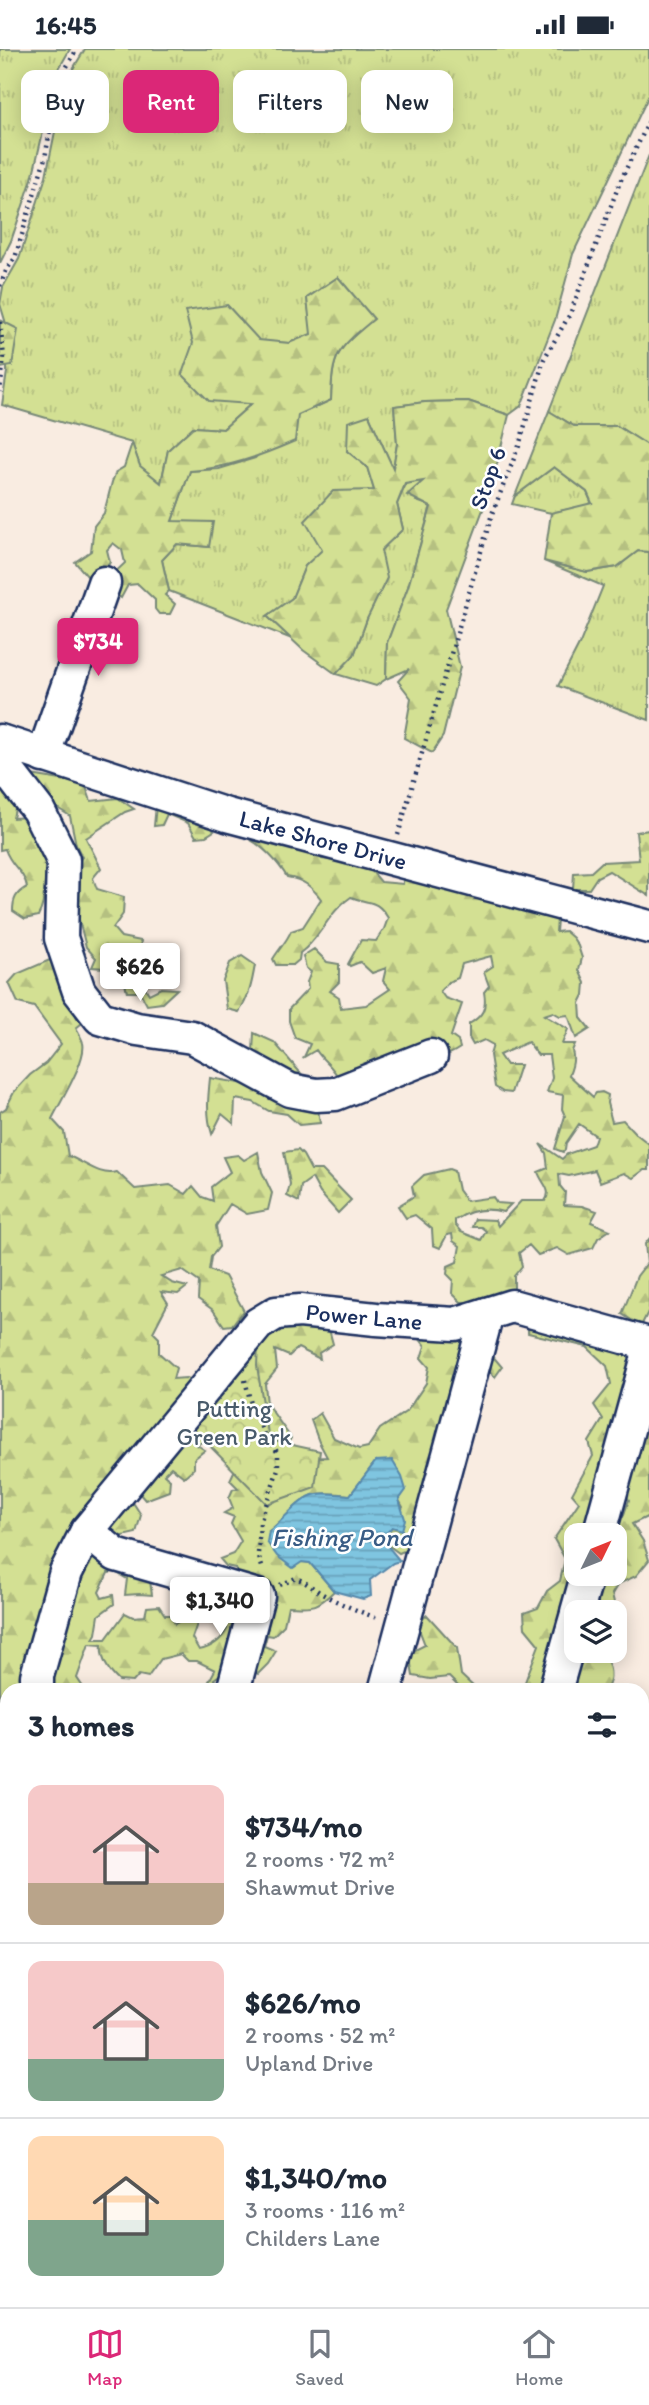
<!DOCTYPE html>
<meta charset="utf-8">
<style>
body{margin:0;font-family:Itim,sans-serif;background:#f2f2f3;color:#1f2937;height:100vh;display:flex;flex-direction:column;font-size:26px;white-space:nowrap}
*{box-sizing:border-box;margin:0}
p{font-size:23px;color:#747a83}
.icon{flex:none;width:38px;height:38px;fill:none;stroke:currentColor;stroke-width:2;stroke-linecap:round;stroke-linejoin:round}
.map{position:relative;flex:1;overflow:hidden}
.panel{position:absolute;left:0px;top:1634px;width:649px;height:625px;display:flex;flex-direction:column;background:#fff;border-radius:21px 21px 0 0;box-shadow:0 4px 18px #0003}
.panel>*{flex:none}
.guide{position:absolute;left:21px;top:21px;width:607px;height:63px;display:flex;gap:14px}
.needle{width:46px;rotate:47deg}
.controls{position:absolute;left:564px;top:1474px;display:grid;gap:14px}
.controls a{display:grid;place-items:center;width:63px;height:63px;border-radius:14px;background:#fff;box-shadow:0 4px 18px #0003;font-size:35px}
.price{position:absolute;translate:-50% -60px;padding:0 16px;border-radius:7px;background:#fff;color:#222;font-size:23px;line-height:46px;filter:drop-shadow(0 2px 4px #0008)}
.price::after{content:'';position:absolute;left:50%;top:42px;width:21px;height:16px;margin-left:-10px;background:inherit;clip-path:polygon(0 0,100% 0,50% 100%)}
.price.on{background:#db2777;color:#fff}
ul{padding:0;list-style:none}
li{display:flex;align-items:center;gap:21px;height:175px;padding:0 28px}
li+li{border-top:2px solid #e0e1e3}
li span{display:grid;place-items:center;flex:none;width:196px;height:140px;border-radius:14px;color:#555}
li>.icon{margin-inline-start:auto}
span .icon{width:84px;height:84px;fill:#fffc;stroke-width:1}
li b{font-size:30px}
h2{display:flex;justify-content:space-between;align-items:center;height:84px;padding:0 28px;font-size:30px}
.tag{padding:0 24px;border-radius:14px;background:#fff;box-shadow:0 4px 18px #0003;font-size:24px;line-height:63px}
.tag.on{background:#db2777;color:#fff}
.status{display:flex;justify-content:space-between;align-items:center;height:49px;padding:0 35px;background:#fff;direction:ltr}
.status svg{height:19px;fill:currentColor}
.tab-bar{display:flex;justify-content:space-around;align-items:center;height:98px;border-top:2px solid #e0e1e3;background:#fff;font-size:19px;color:#747a83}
.tab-bar a{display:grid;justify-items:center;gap:4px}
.tab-bar .on{color:#db2777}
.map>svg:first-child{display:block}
.grass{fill:url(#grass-tufts);stroke:#778878;stroke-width:2}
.forest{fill:url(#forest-firs);stroke:#778878;stroke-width:2}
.park{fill:url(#park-crowns);stroke:#778878;stroke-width:2}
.water{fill:url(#water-rules);stroke:#5789ac;stroke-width:2}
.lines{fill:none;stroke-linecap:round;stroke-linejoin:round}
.minor-casing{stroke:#1b2f5e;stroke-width:37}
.path{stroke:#1b2f5e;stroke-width:4.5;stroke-dasharray:2 5;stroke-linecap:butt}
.minor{stroke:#fff;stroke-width:32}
.labels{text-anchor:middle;stroke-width:5;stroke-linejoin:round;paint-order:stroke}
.street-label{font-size:24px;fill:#1b2f5e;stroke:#fff}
.park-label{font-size:24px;fill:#495b6b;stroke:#fff}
.water-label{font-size:26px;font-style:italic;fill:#395c85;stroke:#fff}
</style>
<div class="status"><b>16:45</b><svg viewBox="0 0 49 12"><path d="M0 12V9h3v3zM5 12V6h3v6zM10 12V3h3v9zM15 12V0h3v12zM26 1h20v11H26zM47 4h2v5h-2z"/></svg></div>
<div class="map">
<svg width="649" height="2258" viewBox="0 0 649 2258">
<defs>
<pattern id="grass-tufts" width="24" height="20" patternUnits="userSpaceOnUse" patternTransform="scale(1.75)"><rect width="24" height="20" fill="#d3e093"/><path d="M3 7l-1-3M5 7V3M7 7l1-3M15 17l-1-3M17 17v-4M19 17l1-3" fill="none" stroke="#b5c081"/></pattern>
<pattern id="forest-firs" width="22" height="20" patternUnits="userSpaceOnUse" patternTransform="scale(1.75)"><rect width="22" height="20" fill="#d3e093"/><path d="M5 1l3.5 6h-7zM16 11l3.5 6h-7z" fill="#b5c081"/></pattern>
<pattern id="park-crowns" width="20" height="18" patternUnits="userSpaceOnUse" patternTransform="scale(1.75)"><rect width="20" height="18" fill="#d3e093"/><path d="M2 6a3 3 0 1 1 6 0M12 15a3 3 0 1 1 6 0" fill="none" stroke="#b5c081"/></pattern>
<pattern id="water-rules" width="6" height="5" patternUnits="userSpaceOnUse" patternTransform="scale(1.75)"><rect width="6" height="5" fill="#7fc5e0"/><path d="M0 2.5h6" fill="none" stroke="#67a0b9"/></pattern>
</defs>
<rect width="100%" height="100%" fill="#f9ece1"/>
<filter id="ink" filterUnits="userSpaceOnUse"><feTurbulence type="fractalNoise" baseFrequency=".0143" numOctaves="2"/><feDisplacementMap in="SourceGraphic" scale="14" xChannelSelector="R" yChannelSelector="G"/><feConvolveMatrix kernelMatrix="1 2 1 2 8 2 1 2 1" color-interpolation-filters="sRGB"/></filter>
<g filter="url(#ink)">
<g class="grass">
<polygon points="0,0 70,0 57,23 32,130 11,192 0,214"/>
<path d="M85,0H649V46L573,205L555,271L521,357L509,366L468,352L425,353L394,357L397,395L393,420L369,366L347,402L367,418L374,441L323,501L305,517L292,550L267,567L292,590L169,542L162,511L177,495L208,498L172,472L190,422L219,420L255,409L298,366L331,351C332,303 338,300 373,270L338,228L307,249L312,285L289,294L259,292L227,256L252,354L223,380L193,378L168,401L161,434L140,417L132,394L2,356L7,323V278L0,255L3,238L19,210L46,127L65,33Z"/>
<polygon points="649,106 649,397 617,377 574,377 549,362"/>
<polygon points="554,418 587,443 592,455 551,464 512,455 515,447"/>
<polygon points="424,431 416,452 431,457 408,538 387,594 386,630 376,637 336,625 354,606 367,570 381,501 403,480 397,455 406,435"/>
<polygon points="638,502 649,503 649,671 558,637 580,594 603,537 544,512 587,523 617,518"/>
</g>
<g class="forest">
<path d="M338,228L374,270C338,300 332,303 331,351L298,366L295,392C260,407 228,419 190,422L172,472L213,473L209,498L177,495L162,511L169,542L165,546L175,555L170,565H159L155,560V551L138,535L128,536L121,549L114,544L109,529L125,514L122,501L113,494L107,501L110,513L103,525L87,527L75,513L91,502L94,477L104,464L112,433L116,423L124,418L132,394L140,417L161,434L168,401L193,378L223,380L251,355L209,352L182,325L193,294L185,262L227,256L259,291L289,294L311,285L307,249Z"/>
<polygon points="0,271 18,280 12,317 0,319"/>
<polygon points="468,352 509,366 491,439 446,560 460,618 443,687 432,704 404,689 411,649 398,632 409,620 386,630 387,594 408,538 431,458 407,446 423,432 405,435 397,455 403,480 381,501 387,529 367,570 354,606 336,625 303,601 267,567 292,549 305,517 322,501 305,472 333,442 374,441 367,418 347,402 348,373 369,366 393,419 397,395 394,357 425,353"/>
<polygon points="549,362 574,377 617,377 649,397 649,503 638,502 617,518 587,523 544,512 551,464 592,454 587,443 554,418 515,447"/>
<path d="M25,725L85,735L91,752L118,749L134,760L125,763L86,789L101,819L93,829L97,840L124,848L123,865L113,879L121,888L141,892L139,905L126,910C133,927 141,931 149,945L161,939L177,940L162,954L147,956L140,943H127L123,925L104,919L92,918L96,909L86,898L71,840V821L82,808L76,796L70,767L37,746Z"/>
<path d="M0,730L18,746L13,769L29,768L51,815C40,834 48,850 38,867L25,870L13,862C13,850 16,844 27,838C24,822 11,818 5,800L0,801Z"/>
<polygon points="156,756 207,773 214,782 206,787 196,788 188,774 167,765 162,776 154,777"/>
<path d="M226,778L306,798L322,810L366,815L381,833L403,835V830L394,820L534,853L539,866L557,870L556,883L565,882L573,889L578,897L582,909L579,921L585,934L584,946L580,954L581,969L590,980L576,989L568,966L560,967L553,963L544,966L568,980L562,995H575L572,1002C575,1010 572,1019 569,1026L593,1048L596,1044L602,1043L608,1046L607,1054L612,1073L623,1071L635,1084L649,1095V1121H644L633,1129L624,1124L600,1133L595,1121L569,1127L559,1125L560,1137L565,1143L564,1156L582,1157L597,1162L591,1173L610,1181L598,1189L593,1199L569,1206L557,1199L538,1206L529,1196L519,1204L522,1217L514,1227V1240L501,1247C482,1243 480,1254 461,1253L452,1244L453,1231L447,1225L448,1217L457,1213L460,1197L453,1192L452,1185L447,1186L440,1199L433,1196L432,1180L415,1166L406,1169L398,1157L414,1147L412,1137L424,1126L449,1120L454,1122L458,1141L466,1152L493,1148L497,1154L511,1155L503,1163C486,1158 470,1161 455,1171V1176L461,1183L481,1191L486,1182L481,1178H472L475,1170L495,1171L498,1177L521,1152H545C553,1141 542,1135 538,1123L548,1119L546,1104L540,1095L562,1110L567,1105L593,1096L596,1087L579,1075L566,1094L565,1101L563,1103L555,1100L565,1067L562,1060L563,1046L547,1043L552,1029L549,1006H538L528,993L499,1006L506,1016H520L511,1044L503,1043L495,1038L490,1006L493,996L484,991L473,996L469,989V975C483,967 487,959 484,943L489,937L484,923L493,917L491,907L462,915L458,929L448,933L440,942L445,949L462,955L451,987L458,992L460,999C434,1017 367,1027 336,1025C330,1015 322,1011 316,1001L304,1008L310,995L295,989L289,972V960L308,940L307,933L311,923L306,919L303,907L314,900L327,913L339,915V933L330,942L339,948L341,959L366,956L390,940L383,932L386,919L372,924L360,913L350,917L348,915L361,891L376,892L384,880L388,869C376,849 370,856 351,848C328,863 321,889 300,904L299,911L293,916H276L273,910C279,900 287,892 291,882L303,878L321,850C311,837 304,831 287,828C278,813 263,797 246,788C238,784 233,784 226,778Z"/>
<polygon points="649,781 649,847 609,822 597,828 589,840 573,840 574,824 591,823 602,813 639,811 636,783"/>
<path d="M242,907L255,916C252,934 249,948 239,963L227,960L223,932L230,914Z"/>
<path d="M52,910L77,969L86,971L76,979C78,984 82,989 83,994C87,1011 60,1053 52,1070L64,1083L68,1107C83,1112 100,1128 117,1123L135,1140L170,1136L186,1145L193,1137L202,1148L213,1152L211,1138L230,1123L223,1108L238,1106L244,1111L258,1103L262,1123L272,1144L268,1161L247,1165L230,1155L216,1177L219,1198L211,1208L209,1221L225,1227L244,1262L232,1276L224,1277L213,1261L198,1250L199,1233L182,1221L161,1227L172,1234L187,1238L178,1245L161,1243L168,1254L153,1283L159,1289V1304L176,1319L173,1330L186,1329L215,1336L281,1270L329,1280L333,1295L319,1304L320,1310L298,1299L289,1307L275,1301L277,1320L265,1335L267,1355L291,1389L284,1401L310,1409L327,1408L319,1393L311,1371L320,1364L334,1389L359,1400L368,1398L380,1380L407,1362L426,1334L429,1318L421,1309L425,1297L416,1285L461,1286L468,1300L491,1305L502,1318L495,1328L484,1316L421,1465L414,1469L413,1479H417L409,1500L399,1504L385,1494L383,1488L392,1478L403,1458L376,1412L350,1446C340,1445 327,1443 317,1445C300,1448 283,1472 269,1482L302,1513L310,1514L334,1542C316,1560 313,1558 288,1557L284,1576L273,1587L267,1586L264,1597L276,1602L268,1615L258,1625L248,1618L260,1599L268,1579C257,1568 249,1554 242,1540C238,1532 241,1526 235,1519L226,1517L220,1510L233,1505L241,1492L231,1475L234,1468L224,1464L233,1459L229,1449L233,1440L238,1439L230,1431L238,1414L210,1388L197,1396L205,1401L194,1410V1419L184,1428L171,1418L164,1425L170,1430L169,1442L145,1451L134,1438L122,1450L134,1455L141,1466L136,1484L65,1500L92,1510H111L149,1525L152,1546L139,1545L125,1546L127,1530L115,1523L108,1524L99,1543L102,1549L113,1546L114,1555L99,1566L96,1585L93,1590H106L125,1564L133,1568L145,1567L147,1558L159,1557L165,1566H171L175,1575L192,1564L198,1572L192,1589L199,1601C211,1599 222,1591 227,1580L217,1577L214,1558L194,1553L183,1544L186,1533L231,1553L238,1568L231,1578L236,1594L231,1618L214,1630L222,1641H198V1638L208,1634L215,1621L197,1612H188L181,1605L161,1610L148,1628L139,1626L133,1633L119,1632C109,1623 100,1609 102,1596L89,1595L77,1629L85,1641L7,1642V1686L0,1690V1063L6,1059L14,1043L30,1026L46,1014L61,995L34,958L18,954L9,934L17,925Z"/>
<polygon points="254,984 274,993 304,1028 265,1017 253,1003"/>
<path d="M210,1029L257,1037L318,1060L320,1074L299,1076L287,1065L269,1062L253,1053L235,1050L234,1075L222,1065L212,1085C206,1066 208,1048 210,1029Z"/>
<polygon points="298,1101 303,1106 311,1121 322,1121 351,1151 338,1164 320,1144 312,1129 301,1137 299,1153 287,1147 290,1135 284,1103"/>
<polygon points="649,1190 649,1261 641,1277 622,1265 637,1227 647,1214 645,1195"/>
<polygon points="528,1270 631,1305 629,1339 594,1456 586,1474 584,1486 576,1486 576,1517 554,1595 545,1615 545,1632 541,1641 525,1641 525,1633 539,1596 525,1579 524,1564 538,1559 547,1542 560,1532 565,1510 554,1490 579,1453 572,1445 593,1407 589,1393 603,1370 594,1356 611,1335 607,1317 587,1298 528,1284"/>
<polygon points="649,1342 649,1467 632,1475 643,1492 649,1511 636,1527 618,1535 612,1545 616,1562 588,1563 590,1553 601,1538 596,1534 596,1524 614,1524 614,1499 617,1496 614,1493 614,1469 623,1468 629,1451 620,1437 635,1419 627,1412 640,1401 634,1388 648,1368 641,1351"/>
<polygon points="427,1566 457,1599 461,1626 477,1641 462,1641 449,1628 430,1630 413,1627 409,1604 425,1596 417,1575"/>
<path d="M579,1601H603C609,1616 615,1626 606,1641H567Z"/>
<polygon points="188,2252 264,2252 257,2258 188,2258"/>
</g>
<polygon class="park" points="258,1297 257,1317 269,1391 320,1402 315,1438 267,1455 201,1388 182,1386"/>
<g class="water">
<path d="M392,1411L402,1428L406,1441L399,1451L405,1470L402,1481L392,1478L383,1488L385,1494L400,1512L393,1514L370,1531L371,1547L363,1550L334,1542L310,1514L302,1513L293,1519L277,1507L267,1493L269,1482C283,1472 300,1448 317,1445C327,1443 340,1446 350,1446L376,1412Z"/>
<polygon points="649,2064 649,2258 569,2258 570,2252 642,2252 642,2069"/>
</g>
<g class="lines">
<g class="minor-casing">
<g id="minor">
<polyline points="0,692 227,766 649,878"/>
<polyline points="2,693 1,713 38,761 63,811 61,889 79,942 100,969 137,980 192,988 290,1041 316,1046 335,1045 431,1007"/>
<polyline points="43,707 104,534"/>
<polyline points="599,1486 649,1304"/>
<polyline points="577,1563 588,1524"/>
<polyline points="37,1642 37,1627 66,1523 87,1482"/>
<polyline points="233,1642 258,1547 116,1506 87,1482 258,1275 276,1264 300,1262 376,1270 455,1275 512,1257 649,1295"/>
<polyline points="385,1642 487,1265"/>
<polyline points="555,1642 576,1568"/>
<polyline points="642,1833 649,1835"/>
<polyline points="0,1925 7,1900"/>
<polyline points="0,1981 7,1982"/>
<polyline points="0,2190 7,2190"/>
<polyline points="57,2258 59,2252"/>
<polyline points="379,2258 379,2252"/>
</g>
</g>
<g class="path">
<polyline points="0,237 6,222 15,209 45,109 57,42 62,26 77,0"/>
<polyline points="0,273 4,308 0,343"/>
<polyline points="398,786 492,465 519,397 544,310 570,265 620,133 649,72"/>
<polyline points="245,1331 251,1355 264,1385 278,1404 278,1420 260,1474 258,1505 263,1521"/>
<path d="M280,1536L296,1529C308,1534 315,1541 326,1547C343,1556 361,1563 379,1570"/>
<polyline points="642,1946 649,1923"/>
<polyline points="206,2258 208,2252"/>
<polyline points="547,2258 548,2252"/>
</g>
<use href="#minor" class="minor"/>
</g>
</g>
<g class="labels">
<g class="street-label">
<text transform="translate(488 429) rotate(-70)" y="8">Stop 6</text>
<text transform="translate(323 791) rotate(15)" y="8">Lake Shore Drive</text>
<text transform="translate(364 1268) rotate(5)" y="8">Power Lane</text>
</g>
<g class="park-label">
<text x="234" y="1368">Putting<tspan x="234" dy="28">Green Park</tspan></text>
</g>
<g class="water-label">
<text x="342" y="1497">Fishing Pond</text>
</g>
</g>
</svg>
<div class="controls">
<a><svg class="needle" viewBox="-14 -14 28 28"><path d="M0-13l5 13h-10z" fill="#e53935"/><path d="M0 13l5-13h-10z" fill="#747a83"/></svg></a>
<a><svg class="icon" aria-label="layers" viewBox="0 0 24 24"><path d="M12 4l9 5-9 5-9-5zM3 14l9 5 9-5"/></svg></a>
</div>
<b class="price on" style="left:98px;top:629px">$734</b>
<b class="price" style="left:140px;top:954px">$626</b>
<b class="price" style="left:220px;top:1588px">$1,340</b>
<div class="guide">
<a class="tag">Buy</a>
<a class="tag on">Rent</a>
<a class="tag">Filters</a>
<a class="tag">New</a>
</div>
<section class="panel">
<h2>3 homes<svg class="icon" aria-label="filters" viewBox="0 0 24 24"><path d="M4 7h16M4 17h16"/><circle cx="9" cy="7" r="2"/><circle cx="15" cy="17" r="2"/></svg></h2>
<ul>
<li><span style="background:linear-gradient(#f6c9c9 70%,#b9a48a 0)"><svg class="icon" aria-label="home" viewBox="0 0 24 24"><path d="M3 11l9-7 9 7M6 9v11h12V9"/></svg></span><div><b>$734/mo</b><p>2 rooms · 72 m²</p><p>Shawmut Drive</p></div></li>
<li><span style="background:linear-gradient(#f6c9c9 70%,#7fa58c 0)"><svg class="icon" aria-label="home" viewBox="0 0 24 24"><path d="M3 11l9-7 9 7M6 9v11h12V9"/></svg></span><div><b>$626/mo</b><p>2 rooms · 52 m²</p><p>Upland Drive</p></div></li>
<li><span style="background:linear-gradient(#ffd9b3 60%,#7fa58c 0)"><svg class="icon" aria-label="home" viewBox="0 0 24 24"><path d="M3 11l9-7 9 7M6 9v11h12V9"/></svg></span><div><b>$1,340/mo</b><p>3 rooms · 116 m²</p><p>Childers Lane</p></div></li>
</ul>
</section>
</div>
<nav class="tab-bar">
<a class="on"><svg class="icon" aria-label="map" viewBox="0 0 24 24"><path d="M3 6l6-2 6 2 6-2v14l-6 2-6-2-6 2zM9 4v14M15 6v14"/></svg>Map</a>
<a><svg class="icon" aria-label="saved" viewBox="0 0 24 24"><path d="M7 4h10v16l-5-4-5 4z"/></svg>Saved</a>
<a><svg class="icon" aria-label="home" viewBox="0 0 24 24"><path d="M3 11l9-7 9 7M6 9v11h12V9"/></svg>Home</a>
</nav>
